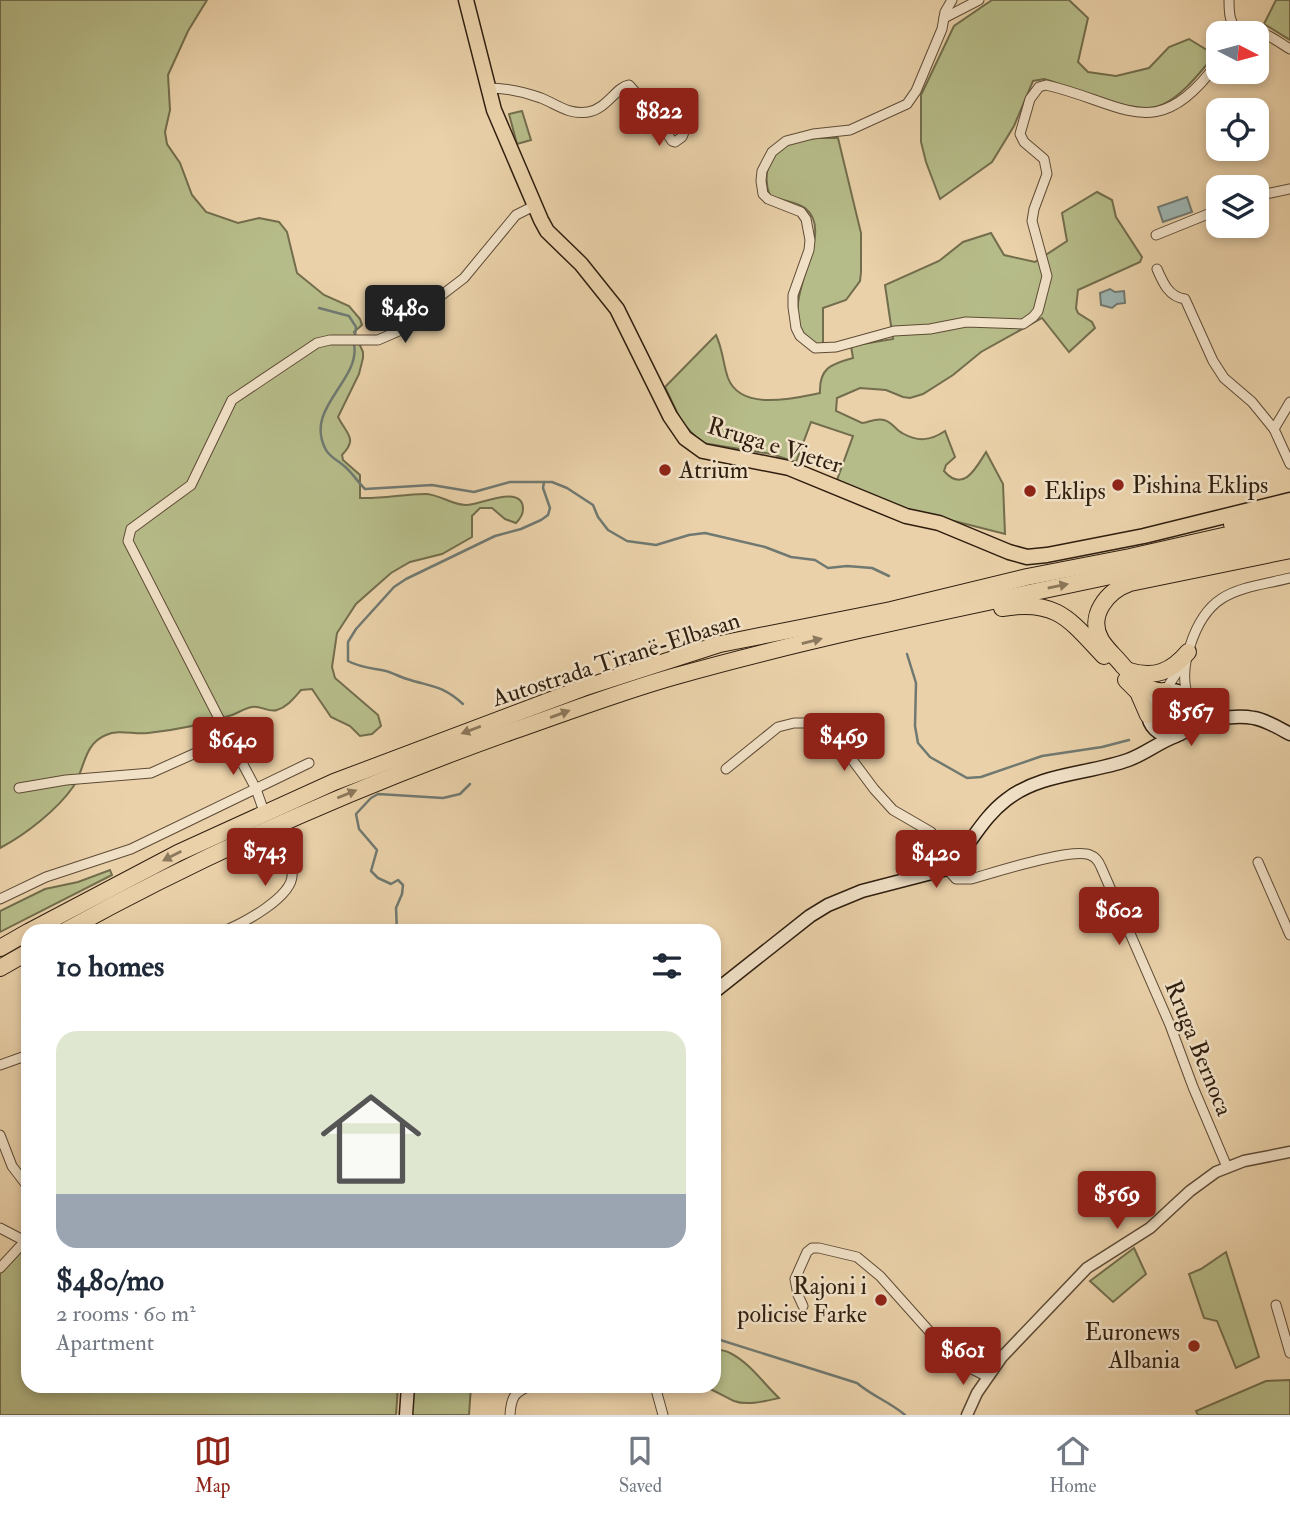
<!DOCTYPE html>
<meta charset="utf-8">
<style>
body{margin:0;font-family:"IM FELL Double Pica",serif;background:#f6f6f7;color:#1f2937;height:100vh;display:flex;flex-direction:column;font-size:26px;white-space:nowrap}
*{box-sizing:border-box;margin:0}
p{font-size:23px;color:#747a83}
.icon{flex:none;width:38px;height:38px;fill:none;stroke:currentColor;stroke-width:2;stroke-linecap:round;stroke-linejoin:round}
.map{position:relative;flex:1;overflow:hidden}
.side{position:absolute;left:21px;top:924px;width:700px;height:469px;display:flex;flex-direction:column;background:#fff;border-radius:21px;box-shadow:0 4px 10px #0003}
.side>*{flex:none}
.needle{width:46px;rotate:96deg}
.controls{position:absolute;left:1206px;top:21px;display:grid;gap:14px}
.controls a{display:grid;place-items:center;width:63px;height:63px;border-radius:14px;background:#fff;box-shadow:0 4px 10px #0003;font-size:35px}
.price{position:absolute;translate:-50% -60px;padding:0 16px;border-radius:7px;background:#8f2418;color:#fff;font-size:23px;line-height:46px;filter:drop-shadow(0 2px 4px #0008)}
.price::after{content:'';position:absolute;left:50%;top:42px;width:21px;height:16px;margin-left:-10px;background:inherit;clip-path:polygon(0 0,100% 0,50% 100%)}
.price.current{background:#222;color:#fff}
ul{padding:0;list-style:none}
li{display:grid;align-content:center;gap:14px;height:371px;padding:0 35px}
li+li{border-top:2px solid #e0e1e3}
li span{display:grid;place-items:center;height:217px;border-radius:21px;color:#555}
li>.icon{margin-inline-start:auto}
span .icon{width:126px;height:126px;fill:#fffc;stroke-width:1}
li b{font-size:30px}
h2{display:flex;justify-content:space-between;align-items:center;height:84px;padding:0 35px;font-size:30px}
.tab-bar{display:flex;justify-content:space-around;align-items:center;height:98px;border-top:2px solid #e0e1e3;background:#fff;font-size:19px;color:#747a83}
.tab-bar a{display:grid;justify-items:center;gap:4px}
.tab-bar .current{color:#8f2418}
.map>svg:first-child{display:block}
.green{fill:#b6bc89;stroke:#726d4c;stroke-width:2}
.water{fill:#9cb5b3;stroke:#707971;stroke-width:2}
.lines{fill:none;stroke-linecap:round;stroke-linejoin:round}
.stream{stroke:#707971;stroke-width:2.5}
.minor-casing{stroke:#5e4b36;stroke-width:11}
.tertiary-casing{stroke:#5e4b36;stroke-width:13}
.secondary-casing{stroke:#2f1e0f;stroke-width:15}
.primary-casing{stroke:#2f1e0f;stroke-width:17}
.motorway-casing{stroke:#2f1e0f;stroke-width:18}
.minor{stroke:#f1e1c7;stroke-width:9}
.tertiary{stroke:#f1e1c7;stroke-width:10}
.secondary{stroke:#f1e1c7;stroke-width:12}
.primary{stroke:#ead1a9;stroke-width:14}
.motorway{stroke:#ead1a9;stroke-width:16}
.oneway{fill:#8c785c}
.poi-dot{fill:#8f2418;stroke:#f1e1c7;stroke-width:2.5}
.labels{text-anchor:middle;stroke-width:5;stroke-linejoin:round;paint-order:stroke}
.street-label{font-size:24px;fill:#2f1e0f;stroke:#f1e1c7}
.poi-label{font-size:24px;fill:#2f1e0f;stroke:#f1e1c7;text-anchor:start}
</style>
<div class="map">
<svg width="1290" height="1415" viewBox="0 0 1290 1415">
<rect width="100%" height="100%" fill="#ead1a9"/>
<filter id="stains"><feTurbulence type="fractalNoise" baseFrequency=".00286" numOctaves="4"/><feColorMatrix values="0 0 0 0 .2 0 0 0 0 .09 0 0 0 0 .02 0 0 0 .5 -.17"/></filter>
<radialGradient id="worn" r=".72"><stop offset=".6" stop-color="#630" stop-opacity="0"/><stop offset="1" stop-color="#630" stop-opacity=".3"/></radialGradient>
<g class="green">
<path d="M0,0H207L188,31L168,75L170,110L165,132L167,144L180,163L192,195L206,212L238,223L259,218L279,222L287,232L297,273L324,295L349,306L360,319L362,325L354,332L363,352V358L359,374L338,417C347,435 358,438 342,455L343,460L360,475V498C382,499 404,494 425,494C439,494 452,505 466,505C477,506 523,483 523,509C523,515 520,519 516,523L505,519L492,508H480L472,516V537L442,554L410,562L391,573L356,604L337,633L332,667L335,678L378,715L381,726L372,734L360,736L350,726L331,717L312,689L301,690C294,698 287,707 277,710C269,713 260,705 252,707C245,708 238,713 232,715C206,724 175,730 148,733C135,735 119,729 106,735C83,744 85,770 73,787C57,810 25,835 0,848Z"/>
<path d="M992,0H1069L1088,18L1078,62L1088,72L1116,76L1149,68L1169,47L1189,39L1215,55C1200,72 1185,93 1164,104C1133,120 1076,87 1044,79L1033,81L1014,126L992,162L940,199L926,162L921,142V95L954,26Z"/>
<polygon points="1276,0 1290,0 1290,40 1264,24"/>
<polygon points="522,111 531,140 517,144 509,114"/>
<path d="M817,138H838L861,233V272L860,281L846,300L823,308V346C813,345 807,340 802,331C782,293 837,233 805,208C797,202 780,200 770,196C762,176 768,153 789,143C797,140 808,139 817,138Z"/>
<path d="M1097,192L1112,200L1116,217L1142,257L1140,262L1078,290L1076,308L1078,313L1092,322L1095,328L1069,352L1042,318L981,352L953,375L923,394L910,398L903,397L886,390L860,388L837,398L836,411L862,423C870,422 875,418 884,420C892,422 896,430 902,433C918,442 930,441 945,431L955,457L946,465L944,471C964,494 977,466 986,452L1003,484L1005,534L903,508L837,480L853,436L811,422L796,462L771,454L702,443L682,423L665,387L716,335C723,350 723,364 728,378C741,412 795,398 820,393C819,368 831,364 853,358L851,346L893,339L885,285L939,261L963,242L991,233L1004,255L1035,262L1067,241L1062,213Z"/>
<polygon points="110,870 112,875 0,932 0,911 45,889 78,882"/>
<polygon points="28,1246 28,1386 398,1386 396,1415 0,1415 0,1267"/>
<polygon points="1134,1248 1146,1274 1113,1302 1090,1281"/>
<polygon points="1226,1252 1259,1357 1236,1368 1217,1321 1204,1318 1189,1274 1201,1269"/>
<path d="M714,1349C719,1350 726,1350 730,1353C749,1362 765,1385 779,1398C766,1401 747,1406 734,1401C723,1396 714,1390 703,1386H714Z"/>
<polygon points="1290,1380 1290,1415 1198,1415 1196,1411 1266,1381"/>
<polygon points="412,1386 471,1386 469,1415 412,1415"/>
</g>
<g class="water">
<polygon points="1187,197 1192,212 1163,222 1158,207"/>
<polygon points="1110,289 1115,292 1124,291 1125,303 1117,304 1112,308 1101,305 1100,293"/>
</g>
<g class="lines">
<g class="stream">
<polyline points="319,308 349,316 356,327 355,335"/>
<path d="M354,344C361,381 303,408 326,450C330,457 337,460 343,465C351,471 357,481 365,489L432,485L474,492L510,482H552L567,488L593,505L598,517L608,530L627,541L656,545L689,535L705,533L765,547L791,557L815,560L828,568L847,566L872,568L889,576"/>
<polyline points="907,654 916,683 915,726 918,743 930,757 967,778 981,777 1042,756 1102,747 1129,740"/>
<path d="M463,704C442,685 432,687 407,679C400,677 393,673 386,671C372,668 361,668 348,661V642L356,629L394,587L406,579L495,536L521,529L541,520L548,515L550,508L543,488L544,482"/>
<polyline points="397,931 396,908 402,894 403,885 398,880 391,884 378,878 371,871 377,850 359,829 356,814 371,798 378,794 443,798 460,794 470,784"/>
<path d="M714,1338L857,1383C872,1396 890,1402 905,1415"/>
</g>
<g class="minor-casing">
<g id="minor">
<path d="M952,0L945,12L942,29L916,91L907,104L850,130L813,134L786,141L772,152L762,171L761,181L763,194L768,199L801,212L806,219L810,240L809,250L793,295V307L796,328L800,336L815,348L836,347L894,331L930,329L966,322L1023,324L1033,317L1038,311L1047,276L1032,221L1034,209L1047,174L1044,159L1024,142L1020,134L1030,99L1039,87L1046,85C1125,103 1156,147 1218,62"/>
<path d="M1229,0C1229,13 1229,23 1240,33"/>
<polyline points="944,18 979,0"/>
<path d="M1239,33C1257,24 1275,40 1290,49"/>
<path d="M487,88C505,88 525,92 541,98C558,105 569,115 588,112C607,109 616,87 629,85L653,112L672,141L675,142L682,137L688,122"/>
<polyline points="1256,196 1290,189"/>
<polyline points="1156,235 1218,210"/>
<path d="M1157,269C1163,283 1169,297 1185,299L1213,361L1224,378L1252,402L1274,429"/>
<polyline points="1290,402 1274,429 1290,464"/>
<polyline points="1165,691 1183,663"/>
<path d="M1189,699C1182,682 1184,664 1190,646C1208,589 1239,590 1290,578"/>
<polyline points="229,738 256,789 262,806"/>
<path d="M726,769L778,727L794,723H814L839,742L874,789L893,810L931,832L947,869L956,879H971C993,873 1072,847 1090,855C1096,857 1099,862 1101,867L1170,1025L1193,1087L1227,1167"/>
<polyline points="19,788 66,780 151,773 229,738 128,541 131,529 191,485 232,400 317,343 330,340 378,340 401,330 417,314 464,278 516,215 534,206"/>
<polyline points="1258,862 1290,935"/>
<polyline points="0,899 46,877 131,849 309,763"/>
<path d="M223,931C241,925 295,896 292,873C291,865 284,856 280,848"/>
<polyline points="0,1065 28,1055"/>
<polyline points="0,1135 12,1166 28,1187"/>
<polyline points="0,1228 25,1241 28,1240"/>
<polyline points="0,1268 25,1241"/>
<polyline points="1276,1305 1290,1353"/>
<polyline points="803,1306 798,1295 795,1279 807,1252 812,1248 819,1248 857,1257 880,1276 946,1350 962,1364 988,1377"/>
<polyline points="655,1386 663,1415"/>
<path d="M510,1415C511,1398 514,1392 530,1386"/>
</g>
</g>
<g class="tertiary-casing">
<polyline id="tertiary" points="967,1415 977,1393 1002,1357 1087,1268 1150,1228 1190,1191 1216,1172 1244,1161 1290,1152"/>
</g>
<g class="secondary-casing">
<g id="secondary">
<circle cx="1171" cy="713" r="23"/>
<polyline points="1189,699 1209,712 1225,717"/>
<path d="M1188,730C1206,720 1233,714 1254,718C1266,720 1279,728 1290,734"/>
<path d="M714,992L810,916L828,905L862,891L947,869C969,848 981,819 1006,800C1040,773 1089,774 1128,760C1145,754 1159,742 1176,736"/>
<polyline points="406,1415 408,1386"/>
</g>
</g>
<g class="primary-casing">
<polyline id="primary" points="466,0 494,110 541,220 547,231 581,264 617,309 670,416 685,438 703,451 789,468 906,516 939,523 1009,552 1027,557 1047,555 1144,536 1290,500"/>
</g>
<g class="motorway-casing">
<g id="motorway">
<polyline points="1232,524 1290,508"/>
<path d="M1002,608C1057,599 1069,619 1104,656"/>
<path d="M1129,671C1155,679 1172,671 1188,652"/>
<polyline points="1126,680 1138,692 1148,715"/>
<path d="M1165,691C1147,693 1134,677 1123,666C1116,657 1107,650 1101,640C1087,616 1107,591 1130,583L1290,550"/>
<polyline points="30,931 178,853 334,782 583,688 720,644 891,610 1027,577 1130,557 1290,521"/>
<path d="M65,931C208,852 356,787 510,732C565,713 619,692 676,676C879,619 1085,585 1290,536"/>
<polyline points="0,948 28,932"/>
<polyline points="0,968 28,952"/>
</g>
</g>
<use href="#minor" class="minor"/>
<use href="#tertiary" class="tertiary"/>
<use href="#secondary" class="secondary"/>
<use href="#primary" class="primary"/>
<use href="#motorway" class="motorway"/>
</g>
<defs><path id="oneway-solid" d="M-6-.8H1V-3.2L6.5 0L1 3.2V.8H-6Z" transform="scale(1.75)"/></defs>
<g class="oneway">
<use href="#oneway-solid" transform="translate(1058 586) rotate(-11)"/>
<use href="#oneway-solid" transform="translate(812 641) rotate(-14)"/>
<use href="#oneway-solid" transform="translate(560 714) rotate(-20)"/>
<use href="#oneway-solid" transform="translate(471 730) rotate(159)"/>
<use href="#oneway-solid" transform="translate(347 794) rotate(-22)"/>
<use href="#oneway-solid" transform="translate(172 856) rotate(153)"/>
</g>
<g class="poi-dot">
<circle cx="665" cy="470" r="7"/>
<circle cx="1118" cy="485" r="7"/>
<circle cx="1030" cy="491" r="7"/>
<circle cx="881" cy="1300" r="7"/>
<circle cx="1194" cy="1346" r="7"/>
</g>
<g class="labels">
<g class="street-label">
<text transform="translate(775 445) rotate(17)" y="8">Rruga e Vjeter</text>
<text transform="translate(616 659) rotate(-18)" y="8">Autostrada Tiranë-Elbasan</text>
<text transform="translate(1199 1048) rotate(68)" y="8">Rruga Bernoca</text>
</g>
<g class="poi-label">
<text x="679" y="478">Atrium</text>
<text x="1132" y="493">Pishina Eklips</text>
<text x="1044" y="499">Eklips</text>
<text x="867" y="1294" text-anchor="end">Rajoni i<tspan x="867" dy="28">policise Farke</tspan></text>
<text x="1180" y="1340" text-anchor="end">Euronews<tspan x="1180" dy="28">Albania</tspan></text>
</g>
</g>
<rect width="100%" height="100%" filter="url(#stains)"/>
<rect width="100%" height="100%" fill="url(#worn)"/>
</svg>
<div class="controls">
<a><svg class="needle" viewBox="-14 -14 28 28"><path d="M0-13l5 13h-10z" fill="#e53935"/><path d="M0 13l5-13h-10z" fill="#747a83"/></svg></a>
<a><svg class="icon" aria-label="locate" viewBox="0 0 24 24"><circle cx="12" cy="12" r="6"/><path d="M12 2v4M12 18v4M2 12h4M18 12h4"/></svg></a>
<a><svg class="icon" aria-label="layers" viewBox="0 0 24 24"><path d="M12 4l9 5-9 5-9-5zM3 14l9 5 9-5"/></svg></a>
</div>
<b class="price" style="left:659px;top:148px">$822</b>
<b class="price current" style="left:405px;top:345px">$480</b>
<b class="price" style="left:1191px;top:748px">$567</b>
<b class="price" style="left:844px;top:773px">$469</b>
<b class="price" style="left:233px;top:777px">$640</b>
<b class="price" style="left:265px;top:888px">$743</b>
<b class="price" style="left:936px;top:890px">$420</b>
<b class="price" style="left:1119px;top:947px">$602</b>
<b class="price" style="left:1117px;top:1231px">$569</b>
<b class="price" style="left:963px;top:1387px">$601</b>
<section class="side">
<h2>10 homes<svg class="icon" aria-label="filters" viewBox="0 0 24 24"><path d="M4 7h16M4 17h16"/><circle cx="9" cy="7" r="2"/><circle cx="15" cy="17" r="2"/></svg></h2>
<ul>
<li><span style="background:linear-gradient(#dfe7d0 75%,#9aa5b1 0)"><svg class="icon" aria-label="home" viewBox="0 0 24 24"><path d="M3 11l9-7 9 7M6 9v11h12V9"/></svg></span><div><b>$480/mo</b><p>2 rooms · 60 m²</p><p>Apartment</p></div></li>
</ul>
</section>
</div>
<nav class="tab-bar">
<a class="current"><svg class="icon" aria-label="map" viewBox="0 0 24 24"><path d="M3 6l6-2 6 2 6-2v14l-6 2-6-2-6 2zM9 4v14M15 6v14"/></svg>Map</a>
<a><svg class="icon" aria-label="saved" viewBox="0 0 24 24"><path d="M7 4h10v16l-5-4-5 4z"/></svg>Saved</a>
<a><svg class="icon" aria-label="home" viewBox="0 0 24 24"><path d="M3 11l9-7 9 7M6 9v11h12V9"/></svg>Home</a>
</nav>
